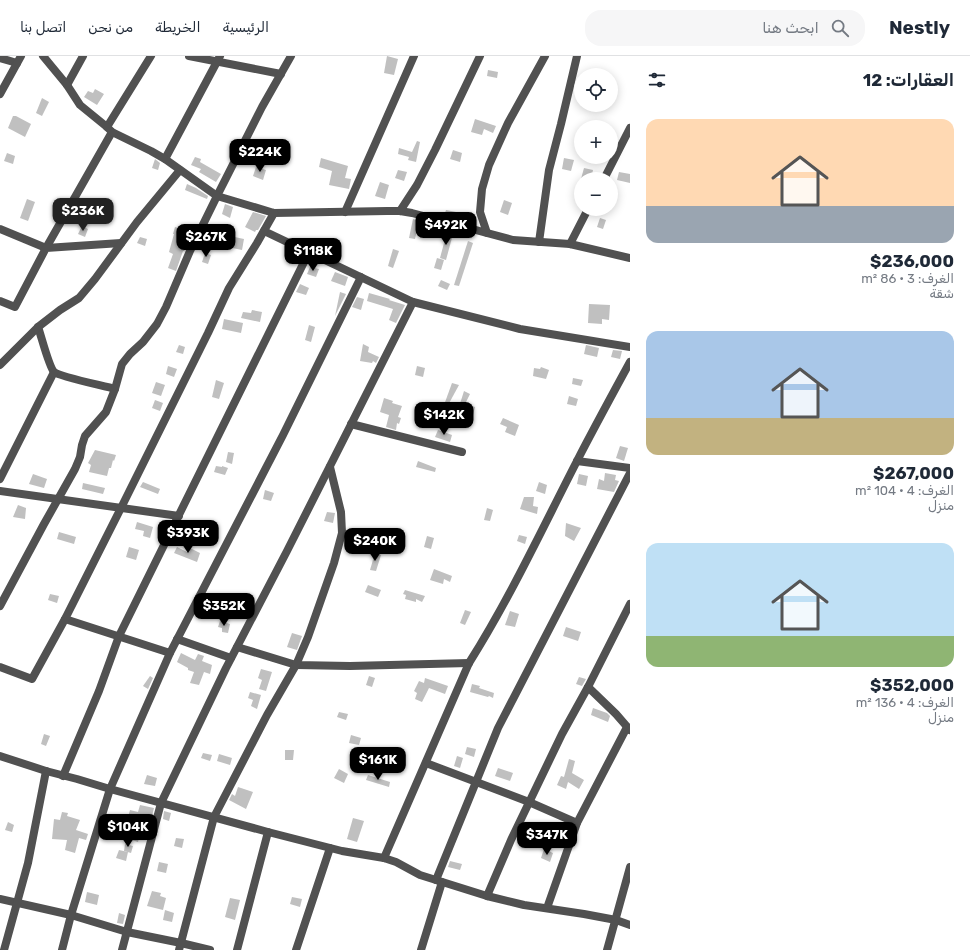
<!DOCTYPE html>
<html lang="ar">
<meta charset="utf-8">
<style>
body{margin:0;font-family:Rubik,"Noto Sans Arabic",sans-serif;background:#f6f6f7;color:#1f2937;direction:rtl;height:100vh;display:flex;flex-direction:column;font-size:15px;white-space:nowrap}
*{box-sizing:border-box;margin:0}
p{font-size:13px;color:#747a83}
.icon{flex:none;width:22px;height:22px;fill:none;stroke:currentColor;stroke-width:2;stroke-linecap:round;stroke-linejoin:round}
.map{position:relative;flex:1;overflow:hidden;direction:ltr}
.sheet{display:flex;flex-direction:column;background:#fff;width:340px}
.sheet>*{flex:none}
.tools{position:absolute;left:574px;top:12px;display:grid;gap:8px}
.tools a{display:grid;place-items:center;width:44px;height:44px;border-radius:50%;background:#fff;box-shadow:0 2px 10px #0003;font-size:20px}
.price{position:absolute;translate:-50% -34px;padding:0 9px;border-radius:8px;background:#000;color:#fff;font-size:13px;line-height:26px;filter:drop-shadow(0 1px 2px #0008)}
.price::after{content:'';position:absolute;left:50%;top:24px;width:12px;height:9px;margin-left:-6px;background:inherit;clip-path:polygon(0 0,100% 0,50% 100%)}
.price.selected{background:#222;color:#fff}
ul{padding:0;list-style:none}
li{display:grid;align-content:center;gap:8px;height:212px;padding:0 16px}
li span{display:grid;place-items:center;height:124px;border-radius:12px;color:#555}
li>.icon{margin-inline-start:auto}
span .icon{width:72px;height:72px;fill:#fffc;stroke-width:1}
li b{font-size:17px}
h2{display:flex;justify-content:space-between;align-items:center;height:48px;padding:0 16px;font-size:17px}
header{display:flex;align-items:center;gap:24px;box-sizing:border-box;height:56px;padding:0 20px;background:#fff;border-bottom:1px solid #e0e1e3}
header strong{font-size:19px}
nav{display:flex;gap:22px;margin-inline-start:auto;font-size:14px}
.search{width:280px;height:36px;background:#f6f6f7;display:flex;align-items:center;gap:10px;box-sizing:border-box;padding:0 14px;border-radius:16px;color:#747a83;font-size:15px}
main{display:flex;flex:1;min-height:0}
.map>svg:first-child{display:block}
.building{fill:#c0c0c0}
.lines{fill:none;stroke-linecap:round;stroke-linejoin:round}
.minor{stroke:#515151;stroke-width:8}
</style>
<header>
<strong>Nestly</strong>
<div class="search"><svg class="icon" aria-label="search" viewBox="0 0 24 24"><circle cx="10" cy="10" r="6"/><path d="M15 15l6 6"/></svg>ابحث هنا</div>
<nav><a>الرئيسية</a><a>الخريطة</a><a>من نحن</a><a>اتصل بنا</a></nav>
</header>
<main>
<section class="sheet">
<h2>العقارات: 12<svg class="icon" aria-label="filters" viewBox="0 0 24 24"><path d="M4 7h16M4 17h16"/><circle cx="9" cy="7" r="2"/><circle cx="15" cy="17" r="2"/></svg></h2>
<ul>
<li><span style="background:linear-gradient(#ffd9b3 70%,#9aa5b1 0)"><svg class="icon" aria-label="home" viewBox="0 0 24 24"><path d="M3 11l9-7 9 7M6 9v11h12V9"/></svg></span><div><b>$236,000</b><p>الغرف: 3 · 86 m²</p><p>شقة</p></div></li>
<li><span style="background:linear-gradient(#a9c7e8 70%,#c2b280 0)"><svg class="icon" aria-label="home" viewBox="0 0 24 24"><path d="M3 11l9-7 9 7M6 9v11h12V9"/></svg></span><div><b>$267,000</b><p>الغرف: 4 · 104 m²</p><p>منزل</p></div></li>
<li><span style="background:linear-gradient(#bfe0f5 75%,#8fb573 0)"><svg class="icon" aria-label="home" viewBox="0 0 24 24"><path d="M3 11l9-7 9 7M6 9v11h12V9"/></svg></span><div><b>$352,000</b><p>الغرف: 4 · 136 m²</p><p>منزل</p></div></li>
</ul>
</section>
<div class="map">
<svg width="630" height="894" viewBox="0 0 630 894">
<rect width="100%" height="100%" fill="#fff"/>
<g class="building">
<polygon points="387,0 398,3 394,19 384,17"/>
<polygon points="488,14 498,16 497,22 487,20"/>
<polygon points="95,33 104,38 97,49 84,41 88,35 93,37"/>
<polygon points="42,42 49,46 42,60 36,57"/>
<polygon points="13,60 16,60 31,68 25,81 8,72"/>
<polygon points="475,63 496,70 493,77 484,73 482,79 471,76"/>
<polygon points="417,85 420,86 416,106 408,104 409,101 398,98 399,92 412,96"/>
<polygon points="453,94 462,97 460,106 450,103"/>
<polygon points="7,97 15,100 13,108 4,105"/>
<polygon points="195,101 201,103 200,106 221,118 216,126 199,116 201,113 191,109"/>
<polygon points="321,102 348,110 345,122 351,123 349,133 329,129 332,115 319,111"/>
<polygon points="564,102 574,104 571,115 562,113"/>
<polygon points="155,103 160,107 158,114 152,112"/>
<polygon points="256,111 266,114 263,124 253,120"/>
<polygon points="584,112 593,114 591,123 581,123"/>
<polygon points="398,114 407,116 404,125 395,122"/>
<polygon points="619,116 630,118 630,127 617,124"/>
<polygon points="380,126 389,129 385,143 375,140"/>
<polygon points="187,128 196,132 208,140 207,143 185,134"/>
<polygon points="27,143 35,146 28,165 20,162"/>
<polygon points="504,144 512,147 508,159 500,156"/>
<polygon points="225,148 233,151 230,162 222,158"/>
<polygon points="446,154 456,156 454,162 444,160"/>
<polygon points="253,156 266,160 258,174 256,174 255,176 245,171"/>
<polygon points="600,162 606,164 603,173 597,171"/>
<polygon points="413,163 419,165 415,183 409,182"/>
<polygon points="82,170 88,173 85,181 78,178"/>
<polygon points="175,171 185,174 192,178 184,195 183,195 176,215 168,212 173,198 169,196 174,178 173,178"/>
<polygon points="447,176 453,178 446,204 440,202"/>
<polygon points="216,177 244,183 242,194 213,188"/>
<polygon points="140,181 147,183 145,190 137,187"/>
<polygon points="468,185 473,187 459,230 454,229"/>
<polygon points="393,193 399,195 393,212 388,210"/>
<polygon points="205,197 211,199 208,208 202,206"/>
<polygon points="437,202 444,204 441,214 434,212"/>
<polygon points="310,211 319,213 316,221 307,218"/>
<polygon points="335,216 348,221 345,230 331,225"/>
<polygon points="441,224 450,228 447,234 438,230"/>
<polygon points="300,228 309,232 306,239 296,236"/>
<polygon points="340,236 346,238 335,260"/>
<polygon points="369,237 390,243 389,244 405,249 396,267 389,264 393,253 367,245"/>
<polygon points="357,241 364,243 361,254 352,251"/>
<polygon points="589,248 610,249 609,264 602,263 602,268 588,267"/>
<polygon points="252,254 262,256 260,266 241,262 243,256 251,257"/>
<polygon points="224,263 243,267 241,277 222,273"/>
<polygon points="309,269 315,271 311,286 305,284"/>
<polygon points="363,288 369,291 368,296 379,301 376,307 373,305 372,307 360,305"/>
<polygon points="179,289 185,291 183,298 176,296"/>
<polygon points="586,289 599,292 597,301 584,298"/>
<polygon points="613,294 622,295 620,303 611,301"/>
<polygon points="168,310 177,313 174,321 166,318"/>
<polygon points="417,310 425,312 423,321 415,319"/>
<polygon points="541,311 549,314 546,323 533,320 534,312 540,313"/>
<polygon points="573,322 583,324 581,330 572,328"/>
<polygon points="216,324 224,327 219,343 212,341"/>
<polygon points="156,326 165,329 161,340 152,337"/>
<polygon points="452,327 459,329 447,351 444,349"/>
<polygon points="464,335 470,338 465,348 475,351 473,359 458,354"/>
<polygon points="569,340 578,343 576,350 567,348"/>
<polygon points="384,342 393,345 392,347 402,350 398,361 401,362 399,368 397,367 396,374 386,371 389,359 380,356"/>
<polygon points="155,344 163,347 160,355 152,352"/>
<polygon points="503,362 519,369 515,380 505,376 507,371 500,368"/>
<polygon points="438,374 452,379 450,386 435,381"/>
<polygon points="620,390 628,392 624,405 616,402"/>
<polygon points="95,394 116,399 114,405 113,404 111,412 109,412 107,420 89,416 91,409 88,407"/>
<polygon points="228,396 234,397 232,408 226,406"/>
<polygon points="418,405 436,412 435,416 416,411"/>
<polygon points="216,410 222,411 222,410 228,412 225,419 214,416"/>
<polygon points="605,417 616,419 615,424 619,425 614,436 597,433 599,423 604,425"/>
<polygon points="33,418 47,423 44,432 29,428"/>
<polygon points="579,418 588,420 586,430 577,428"/>
<polygon points="143,426 160,433 158,438 140,431"/>
<polygon points="539,426 547,429 545,438 536,435"/>
<polygon points="83,427 105,432 103,438 82,433"/>
<polygon points="265,434 274,437 271,445 263,443"/>
<polygon points="524,441 534,441 533,450 538,451 537,458 520,453"/>
<polygon points="18,449 26,452 25,463 13,461"/>
<polygon points="487,452 493,454 490,465 484,464"/>
<polygon points="327,456 335,457 333,467 324,465"/>
<polygon points="137,466 153,471 150,482 143,480 144,475 135,473"/>
<polygon points="192,466 200,469 196,478 188,475"/>
<polygon points="566,467 581,472 574,485 565,480"/>
<polygon points="59,476 76,481 74,488 57,483"/>
<polygon points="519,479 527,481 525,488 517,485"/>
<polygon points="427,480 434,482 431,493 424,491"/>
<polygon points="129,491 139,494 136,504 126,501"/>
<polygon points="177,491 187,496 190,492 200,497 197,506 174,497"/>
<polygon points="375,497 381,499 376,515 370,514"/>
<polygon points="434,513 452,520 450,526 444,523 443,528 430,524"/>
<polygon points="368,529 381,534 378,541 365,536"/>
<polygon points="405,534 425,540 422,546 416,543 416,546 405,543 406,539 403,538"/>
<polygon points="50,538 59,540 57,547 48,544"/>
<polygon points="465,554 471,556 465,569 460,567"/>
<polygon points="510,555 519,558 515,571 505,569"/>
<polygon points="220,565 230,568 228,577 222,576 222,572 218,571"/>
<polygon points="566,571 581,576 578,585 563,580"/>
<polygon points="292,577 302,580 297,594 287,591"/>
<polygon points="181,597 195,604 198,598 204,600 202,605 212,609 210,618 204,616 199,629 190,627 194,616 188,614 188,612 177,606"/>
<polygon points="261,613 272,616 266,635 259,633 262,624 258,622"/>
<polygon points="150,620 153,622 148,633 143,630"/>
<polygon points="369,620 375,622 372,631 366,629"/>
<polygon points="579,621 586,623 582,630 576,628"/>
<polygon points="425,622 448,630 445,638 429,632 422,646 415,643 417,637 414,635 419,625 424,627"/>
<polygon points="472,628 480,630 479,632 494,637 493,642 489,640 488,641 470,636"/>
<polygon points="250,636 261,639 257,653 251,650 253,644 248,642"/>
<polygon points="593,652 607,657 610,660 608,666 591,659"/>
<polygon points="339,656 348,658 346,664 337,661"/>
<polygon points="44,678 50,680 46,690 41,688"/>
<polygon points="351,679 361,682 359,689 349,687"/>
<polygon points="467,691 476,693 474,701 465,698"/>
<polygon points="285,694 294,694 293,704 285,704"/>
<polygon points="203,697 212,699 210,705 201,702"/>
<polygon points="219,698 232,702 230,709 217,705"/>
<polygon points="457,700 463,702 460,712 454,710"/>
<polygon points="569,703 575,705 572,717 584,724 579,733 568,726 566,733 557,729 561,720 564,721"/>
<polygon points="498,712 513,717 510,725 495,720"/>
<polygon points="339,713 348,718 344,727 334,722"/>
<polygon points="147,719 157,722 155,730 144,728"/>
<polygon points="368,719 390,726 389,731 366,724"/>
<polygon points="238,731 253,736 246,753 229,744 232,738 235,740"/>
<polygon points="140,749 154,752 152,760 145,758 138,786 132,784 135,774 133,773 135,766 127,765 130,754 138,756"/>
<polygon points="164,755 171,757 169,765 163,763"/>
<polygon points="62,756 68,757 67,760 80,764 76,774 88,778 86,784 79,782 75,797 65,794 67,784 52,783 54,763 60,764"/>
<polygon points="353,762 364,765 357,786 347,783"/>
<polygon points="8,766 14,769 12,776 5,774"/>
<polygon points="176,782 184,783 182,792 174,790"/>
<polygon points="125,788 133,790 131,797 124,795"/>
<polygon points="544,793 553,797 550,806 541,802"/>
<polygon points="119,794 128,796 126,805 116,802"/>
<polygon points="450,805 462,808 460,814 448,811"/>
<polygon points="159,806 168,808 166,817 157,815"/>
<polygon points="152,835 161,837 160,840 166,842 163,854 147,850"/>
<polygon points="87,836 99,839 97,849 85,846"/>
<polygon points="292,841 302,843 300,851 290,848"/>
<polygon points="230,842 240,844 235,864 225,861"/>
<polygon points="165,854 174,857 172,866 163,864"/>
<polygon points="119,857 125,859 123,868 117,867"/>
</g>
<g class="lines">
<g class="minor">
<polyline points="189,0 281,18"/>
<polyline points="291,0 262,51 217,140 274,157 387,155 400,155 412,157 513,184 570,188 630,202"/>
<polyline points="0,2 17,7"/>
<polyline points="67,29 83,0"/>
<polyline points="0,38 21,0"/>
<polyline points="107,71 151,0"/>
<polyline points="165,103 220,0"/>
<polyline points="604,123 630,72"/>
<polyline points="400,155 417,129 435,94 480,0"/>
<polyline points="345,156 414,0"/>
<polyline points="0,173 46,192 112,76"/>
<polyline points="264,175 413,246 520,273 630,291"/>
<polyline points="487,177 480,156 482,133 489,109 508,67 545,0"/>
<polyline points="539,186 549,114 561,68 577,0"/>
<polyline points="570,188 588,153"/>
<polyline points="0,245 15,251 46,192 121,187"/>
<path d="M38,271C41,279 49,311 54,316C60,321 105,330 115,333"/>
<polyline points="0,309 38,271 60,254 79,242 95,223 137,166 180,114"/>
<polyline points="351,368 462,396"/>
<polyline points="577,405 630,412"/>
<polyline points="0,423 54,316"/>
<polyline points="0,435 179,460"/>
<polyline points="0,550 44,468 75,413 80,401 82,389 85,380 106,356 115,333 122,308 130,298 143,286 157,268 166,251 190,195 217,140 165,103 151,95 112,76 107,71 80,49 67,29 43,0"/>
<polyline points="65,563 170,597"/>
<polyline points="177,583 231,602"/>
<polyline points="237,591 296,609 350,610 469,607"/>
<polyline points="0,611 32,623 65,563 121,452 208,277 229,232 257,187 274,157"/>
<polyline points="588,631 616,658 630,674"/>
<polyline points="0,700 46,715 77,723 110,733 268,776 342,795 384,802 396,806 420,819 487,840 524,849 584,858 616,864 630,869"/>
<polyline points="426,707 529,746 577,767"/>
<polyline points="63,720 99,635 119,580 309,196"/>
<path d="M384,802L469,607C510,542 542,473 577,405C594,372 612,339 630,306"/>
<polyline points="436,824 498,672 630,417"/>
<polyline points="487,840 511,784 562,678 588,631 630,548"/>
<polyline points="0,843 71,859 127,876 181,887 210,894"/>
<polyline points="547,852 577,767 627,671"/>
<polyline points="4,894 28,807 46,715"/>
<polyline points="62,894 71,859 110,733 170,597 283,379 361,221"/>
<polyline points="122,894 161,747 226,612 287,495 413,246"/>
<polyline points="179,894 214,761 267,659 296,609 308,581 334,507 342,477 341,456 330,411"/>
<polyline points="237,894 268,776"/>
<polyline points="296,894 330,792"/>
<polyline points="421,894 442,826"/>
<polyline points="607,894 630,811"/>
</g>
</g>
</svg>
<div class="tools">
<a><svg class="icon" aria-label="locate" viewBox="0 0 24 24"><circle cx="12" cy="12" r="6"/><path d="M12 2v4M12 18v4M2 12h4M18 12h4"/></svg></a>
<a>+</a>
<a>−</a>
</div>
<b class="price" style="left:260px;top:117px">$224K</b>
<b class="price selected" style="left:83px;top:176px">$236K</b>
<b class="price" style="left:446px;top:190px">$492K</b>
<b class="price" style="left:206px;top:202px">$267K</b>
<b class="price" style="left:313px;top:216px">$118K</b>
<b class="price" style="left:444px;top:380px">$142K</b>
<b class="price" style="left:188px;top:498px">$393K</b>
<b class="price" style="left:375px;top:506px">$240K</b>
<b class="price" style="left:224px;top:571px">$352K</b>
<b class="price" style="left:378px;top:725px">$161K</b>
<b class="price" style="left:128px;top:792px">$104K</b>
<b class="price" style="left:547px;top:800px">$347K</b>
</div>
</main>
